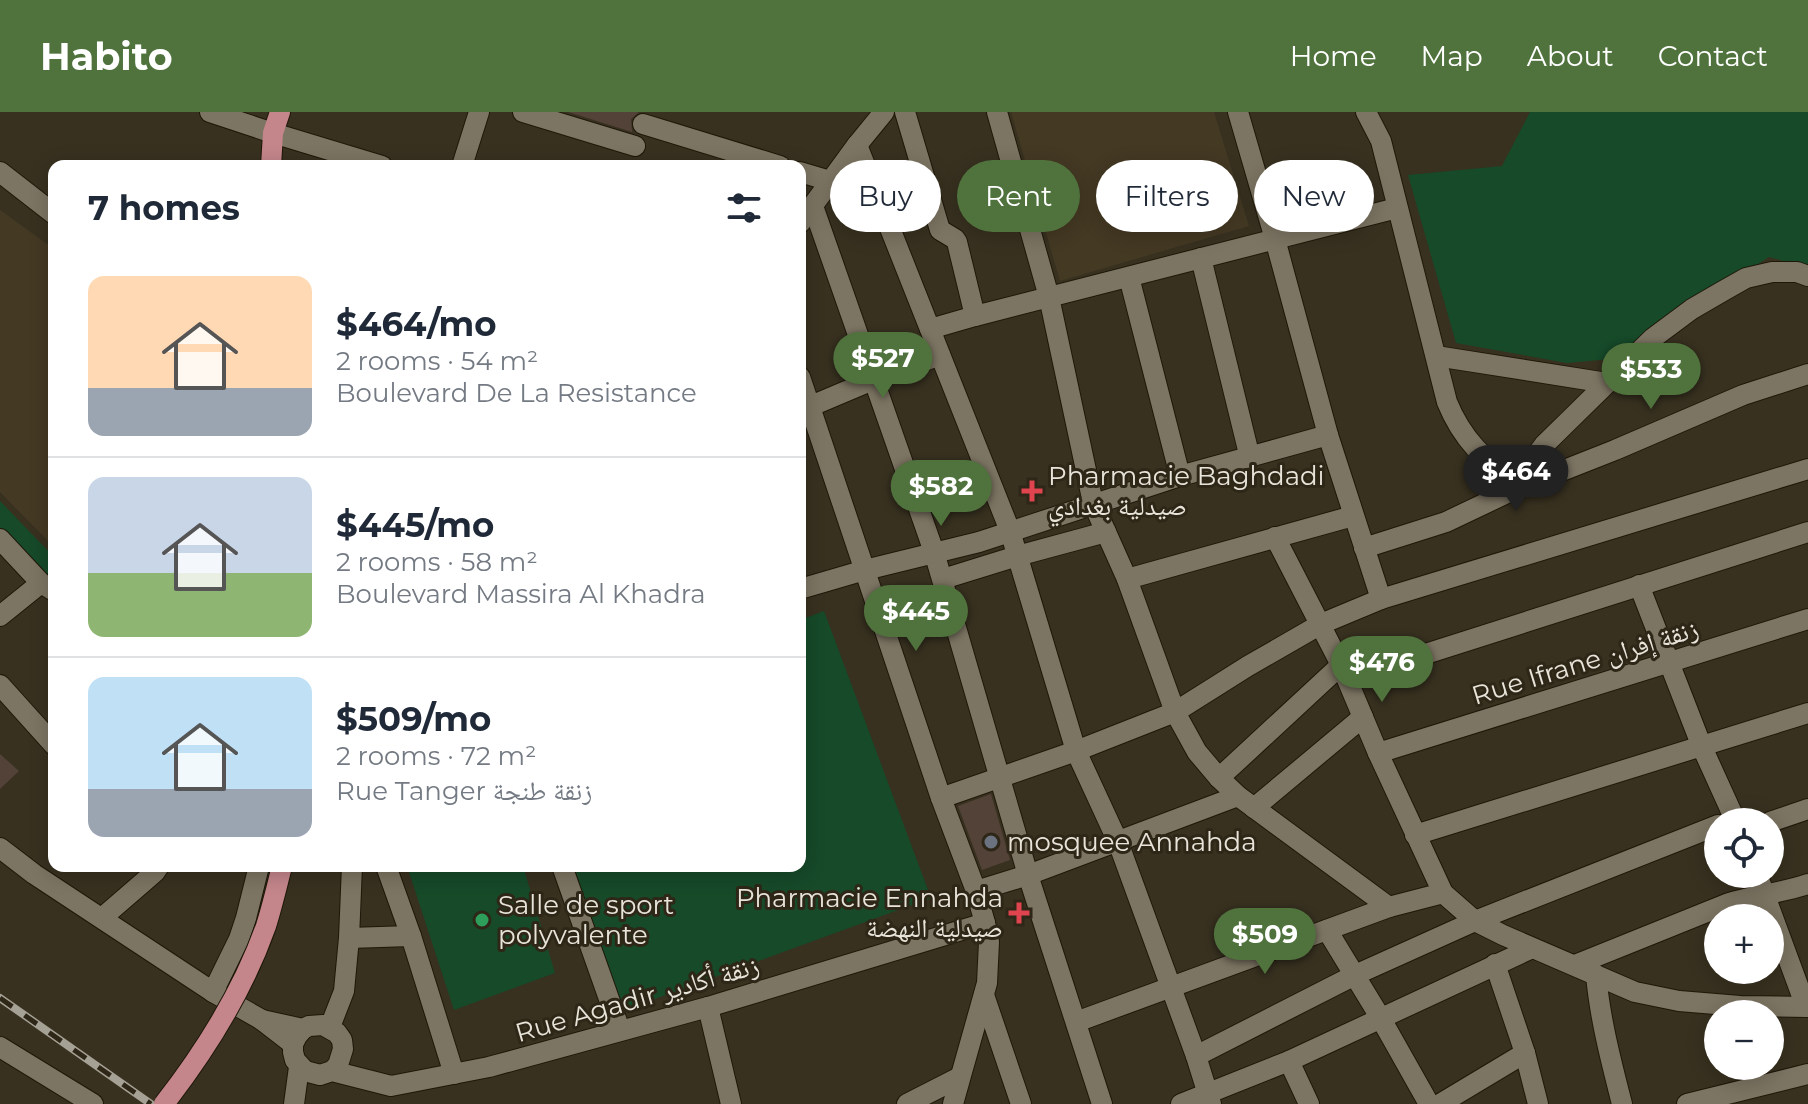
<!DOCTYPE html>
<meta charset="utf-8">
<style>
body{margin:0;font-family:Montserrat,"Noto Naskh Arabic",sans-serif;background:#f6f6f7;color:#1f2937;height:100vh;display:flex;flex-direction:column;font-size:30px;white-space:nowrap}
*{box-sizing:border-box;margin:0}
p{font-size:26px;color:#747a83}
.icon{flex:none;width:44px;height:44px;fill:none;stroke:currentColor;stroke-width:2;stroke-linecap:round;stroke-linejoin:round}
.map{position:relative;flex:1;overflow:hidden}
.side{position:absolute;left:48px;top:48px;width:758px;height:712px;display:flex;flex-direction:column;background:#fff;border-radius:16px;box-shadow:0 4px 20px #0003}
.side>*{flex:none}
.banner{position:absolute;left:830px;top:48px;width:760px;height:72px;display:flex;gap:16px}
.fabs{position:absolute;left:1704px;top:696px;display:grid;gap:16px}
.fabs a{display:grid;place-items:center;width:80px;height:80px;border-radius:50%;background:#fff;box-shadow:0 4px 20px #0003;font-size:40px}
.price{position:absolute;translate:-50% -68px;padding:0 18px;border-radius:28px;background:#50733e;color:#fff;font-size:26px;line-height:52px;filter:drop-shadow(0 2px 4px #0008)}
.price::after{content:'';position:absolute;left:50%;top:48px;width:24px;height:18px;margin-left:-12px;background:inherit;clip-path:polygon(0 0,100% 0,50% 100%)}
.price.selected{background:#222;color:#fff}
ul{padding:0;list-style:none}
li{display:flex;align-items:center;gap:24px;height:200px;padding:0 40px}
li+li{border-top:2px solid #e0e1e3}
li span{display:grid;place-items:center;flex:none;width:224px;height:160px;border-radius:16px;color:#555}
li>.icon{margin-inline-start:auto}
span .icon{width:96px;height:96px;fill:#fffc;stroke-width:1}
li b{font-size:34px}
h2{display:flex;justify-content:space-between;align-items:center;height:96px;padding:0 40px;font-size:34px}
.pill{padding:0 28px;border-radius:36px;background:#fff;box-shadow:0 4px 20px #0003;font-size:28px;line-height:72px}
.pill.selected{background:#50733e;color:#fff}
header{display:flex;align-items:center;gap:48px;box-sizing:border-box;height:112px;padding:0 40px;background:#50733e;color:#fff}
header strong{font-size:38px}
nav{display:flex;gap:44px;margin-inline-start:auto;font-size:28px}
.map>svg:first-child{display:block}
.built{fill:#443923}
.green{fill:#164a29}
.building{fill:#524237}
.lines{fill:none;stroke-linecap:round;stroke-linejoin:round}
.minor-casing{stroke:#1f1809;stroke-width:22}
.major-casing{stroke:#1f1809;stroke-width:22}
.minor{stroke:#7d7563;stroke-width:20}
.major{stroke:#c4868b;stroke-width:20}
.rail-casing{stroke:#a6a195;stroke-width:8}
.rail{stroke:#2e2717;stroke-width:5;stroke-dasharray:15;stroke-linecap:butt}
.major-bridge-casing{stroke:#1f1809;stroke-width:22;stroke-linecap:butt}
.major-bridge{stroke:#c4868b;stroke-width:20}
.health-dot{fill:#e0444e;stroke:#2e2717;stroke-width:3}
.worship-dot{fill:#6b7280;stroke:#2e2717;stroke-width:3}
.leisure-dot{fill:#2e9e5b;stroke:#2e2717;stroke-width:3}
.labels{text-anchor:middle;stroke-width:6;stroke-linejoin:round;paint-order:stroke}
.poi-label{font-size:26px;fill:#e8e4da;stroke:#2e2717;text-anchor:start}
.street-label{font-size:26px;fill:#e8e4da;stroke:#2e2717}
</style>
<header>
<strong>Habito</strong>
<nav><a>Home</a><a>Map</a><a>About</a><a>Contact</a></nav>
</header>
<div class="map">
<svg width="1808" height="992" viewBox="0 0 1808 992">
<rect width="100%" height="100%" fill="#383120"/>
<g class="built">
<polygon points="1011,0 1214,0 1249,114 1060,169"/>
<polygon points="0,98 54,137 54,435 0,380"/>
</g>
<g class="green">
<polygon points="1530,0 1808,0 1808,156 1769,145 1699,191 1622,246 1567,251 1456,231 1408,63 1502,54"/>
<polygon points="0,389 54,445 54,480 0,422"/>
<polygon points="824,499 931,786 622,899 569,754 800,754 800,508"/>
<polygon points="407,754 523,754 555,861 454,898"/>
</g>
<g class="building">
<polygon points="568,0 639,0 631,7 632,20"/>
<polygon points="0,642 19,659 0,677"/>
<polygon points="991,682 1010,748 982,758 958,694"/>
</g>
<g class="lines">
<g class="minor-casing">
<g id="minor">
<polyline points="210,0 273,21 382,54"/>
<polyline points="523,0 635,34"/>
<polyline points="905,0 940,118 955,127 957,130 975,204"/>
<polyline points="997,0 1049,185 1093,391 1127,467 1175,600 1197,640 1219,666 1238,684 1389,795"/>
<polyline points="1238,0 1275,127 1328,323 1381,487"/>
<path d="M1366,0L1381,29L1447,290C1462,327 1484,348 1517,371"/>
<polyline points="643,12 780,54"/>
<polyline points="857,33 1010,419 1076,639 1118,730 1196,944 1211,992"/>
<polyline points="462,54 479,0"/>
<polyline points="0,60 54,102"/>
<polyline points="800,60 830,69"/>
<polyline points="813,94 934,440 1028,763 1102,992"/>
<polyline points="800,111 857,33 884,0"/>
<polyline points="1201,146 1250,346"/>
<polyline points="1129,165 1180,364"/>
<polyline points="930,217 975,204 1397,96"/>
<polyline points="1436,244 1607,271"/>
<polyline points="800,265 941,686 976,779 985,811 989,830 987,871 953,992"/>
<polyline points="811,294 875,267 940,243"/>
<polyline points="1511,379 1615,338 1743,283 1808,262"/>
<polyline points="1275,425 1341,553 1378,641 1443,781 1475,809 1503,823 1635,880 1679,889 1740,894 1808,895"/>
<polyline points="0,427 41,471 54,479"/>
<polyline points="1364,436 1446,410 1509,380 1544,333 1653,226 1692,197 1723,179 1746,166 1772,160 1797,160 1808,164"/>
<polyline points="943,467 1017,444 1106,420"/>
<polyline points="1127,467 1353,404"/>
<polyline points="1639,473 1702,635 1736,710"/>
<polyline points="800,477 865,458 979,430 1180,364 1328,323"/>
<polyline points="0,504 41,471"/>
<polyline points="1347,567 1808,420"/>
<polyline points="0,573 54,633"/>
<polyline points="1378,641 1808,507"/>
<polyline points="1219,666 1341,553"/>
<polyline points="941,686 1076,639 1175,600 1248,554 1321,512 1381,487 1808,357"/>
<polyline points="1254,696 1363,605"/>
<polyline points="1770,710 1808,697"/>
<polyline points="1415,723 1808,601"/>
<polyline points="0,736 34,762 213,880 262,908"/>
<polyline points="386,754 411,824 454,962"/>
<polyline points="562,754 620,918"/>
<polyline points="1757,762 1806,895"/>
<polyline points="976,779 1028,763 1238,684"/>
<polyline points="103,805 155,760 159,754"/>
<polyline points="1327,818 1380,905 1429,992"/>
<polyline points="349,826 411,824"/>
<polyline points="1495,852 1525,941 1538,992"/>
<path d="M1575,853L1729,791C1755,783 1782,781 1808,772"/>
<path d="M1596,863C1600,907 1611,949 1622,992"/>
<polyline points="213,880 239,827 246,806 259,754"/>
<polyline points="984,883 1021,992"/>
<polyline points="708,895 731,992"/>
<polyline points="1076,910 1389,795 1443,781"/>
<polyline points="330,915 344,879 349,826 352,754"/>
<polyline points="293,932 262,908 303,917"/>
<polyline points="0,935 93,992"/>
<polyline points="1196,944 1355,863 1475,809 1718,713"/>
<polyline points="1289,949 1309,992"/>
<polyline points="332,959 338,953 343,937 342,928 337,921 323,913 309,914 303,917 297,924 293,932 293,940 295,948 305,959 320,963 332,959 391,974 489,955 708,895 985,811"/>
<polyline points="294,992 299,955"/>
<polyline points="907,992 960,965"/>
<polyline points="1181,992 1289,949 1530,837"/>
<polyline points="1440,992 1525,941"/>
<polyline points="1687,992 1808,962"/>
</g>
</g>
<g class="major-casing">
<polyline id="major" points="271,54 273,21 280,0"/>
</g>
<use href="#minor" class="minor"/>
<use href="#major" class="major"/>
<g class="rail-casing">
<polyline id="rail" points="0,886 151,992"/>
</g>
<use href="#rail" class="rail"/>
<g class="major-bridge-casing">
<path id="major-bridge" d="M164,992C206,938 243,879 266,814C272,795 277,774 282,754"/>
</g>
<use href="#major-bridge" class="major-bridge"/>
</g>
<g class="health-dot">
<path d="M1028 367h8v8h8v8h-8v8h-8v-8h-8v-8h8z"/>
<path d="M1015 789h8v8h8v8h-8v8h-8v-8h-8v-8h8z"/>
</g>
<circle class="worship-dot" cx="991" cy="730" r="8"/>
<circle class="leisure-dot" cx="482" cy="808" r="8"/>
<g class="labels">
<g class="poi-label">
<text x="1048" y="373">Pharmacie Baghdadi<tspan x="1048" dy="30">صيدلية بغدادي</tspan></text>
<text x="1007" y="739">mosquee Annahda</text>
<text x="1003" y="795" text-anchor="end">Pharmacie Ennahda<tspan x="1003" dy="30">صيدلية النهضة</tspan></text>
<text x="498" y="802">Salle de sport<tspan x="498" dy="30">polyvalente</tspan></text>
</g>
<g class="street-label">
<text transform="translate(1585 550) rotate(-17)" y="9">Rue Ifrane زنقة إفران</text>
<text transform="translate(637 887) rotate(-16)" y="9">Rue Agadir زنقة أكادير</text>
</g>
</g>
</svg>
<div class="fabs">
<a><svg class="icon" aria-label="locate" viewBox="0 0 24 24"><circle cx="12" cy="12" r="6"/><path d="M12 2v4M12 18v4M2 12h4M18 12h4"/></svg></a>
<a>+</a>
<a>−</a>
</div>
<b class="price" style="left:883px;top:288px">$527</b>
<b class="price" style="left:1651px;top:299px">$533</b>
<b class="price selected" style="left:1516px;top:401px">$464</b>
<b class="price" style="left:941px;top:416px">$582</b>
<b class="price" style="left:916px;top:541px">$445</b>
<b class="price" style="left:1382px;top:592px">$476</b>
<b class="price" style="left:1265px;top:864px">$509</b>
<div class="banner">
<a class="pill">Buy</a>
<a class="pill selected">Rent</a>
<a class="pill">Filters</a>
<a class="pill">New</a>
</div>
<section class="side">
<h2>7 homes<svg class="icon" aria-label="filters" viewBox="0 0 24 24"><path d="M4 7h16M4 17h16"/><circle cx="9" cy="7" r="2"/><circle cx="15" cy="17" r="2"/></svg></h2>
<ul>
<li><span style="background:linear-gradient(#ffd9b3 70%,#9aa5b1 0)"><svg class="icon" aria-label="home" viewBox="0 0 24 24"><path d="M3 11l9-7 9 7M6 9v11h12V9"/></svg></span><div><b>$464/mo</b><p>2 rooms · 54 m²</p><p>Boulevard De La Resistance</p></div></li>
<li><span style="background:linear-gradient(#c9d6e8 60%,#8fb573 0)"><svg class="icon" aria-label="home" viewBox="0 0 24 24"><path d="M3 11l9-7 9 7M6 9v11h12V9"/></svg></span><div><b>$445/mo</b><p>2 rooms · 58 m²</p><p>Boulevard Massira Al Khadra</p></div></li>
<li><span style="background:linear-gradient(#bfe0f5 70%,#9aa5b1 0)"><svg class="icon" aria-label="home" viewBox="0 0 24 24"><path d="M3 11l9-7 9 7M6 9v11h12V9"/></svg></span><div><b>$509/mo</b><p>2 rooms · 72 m²</p><p>Rue Tanger زنقة طنجة</p></div></li>
</ul>
</section>
</div>
